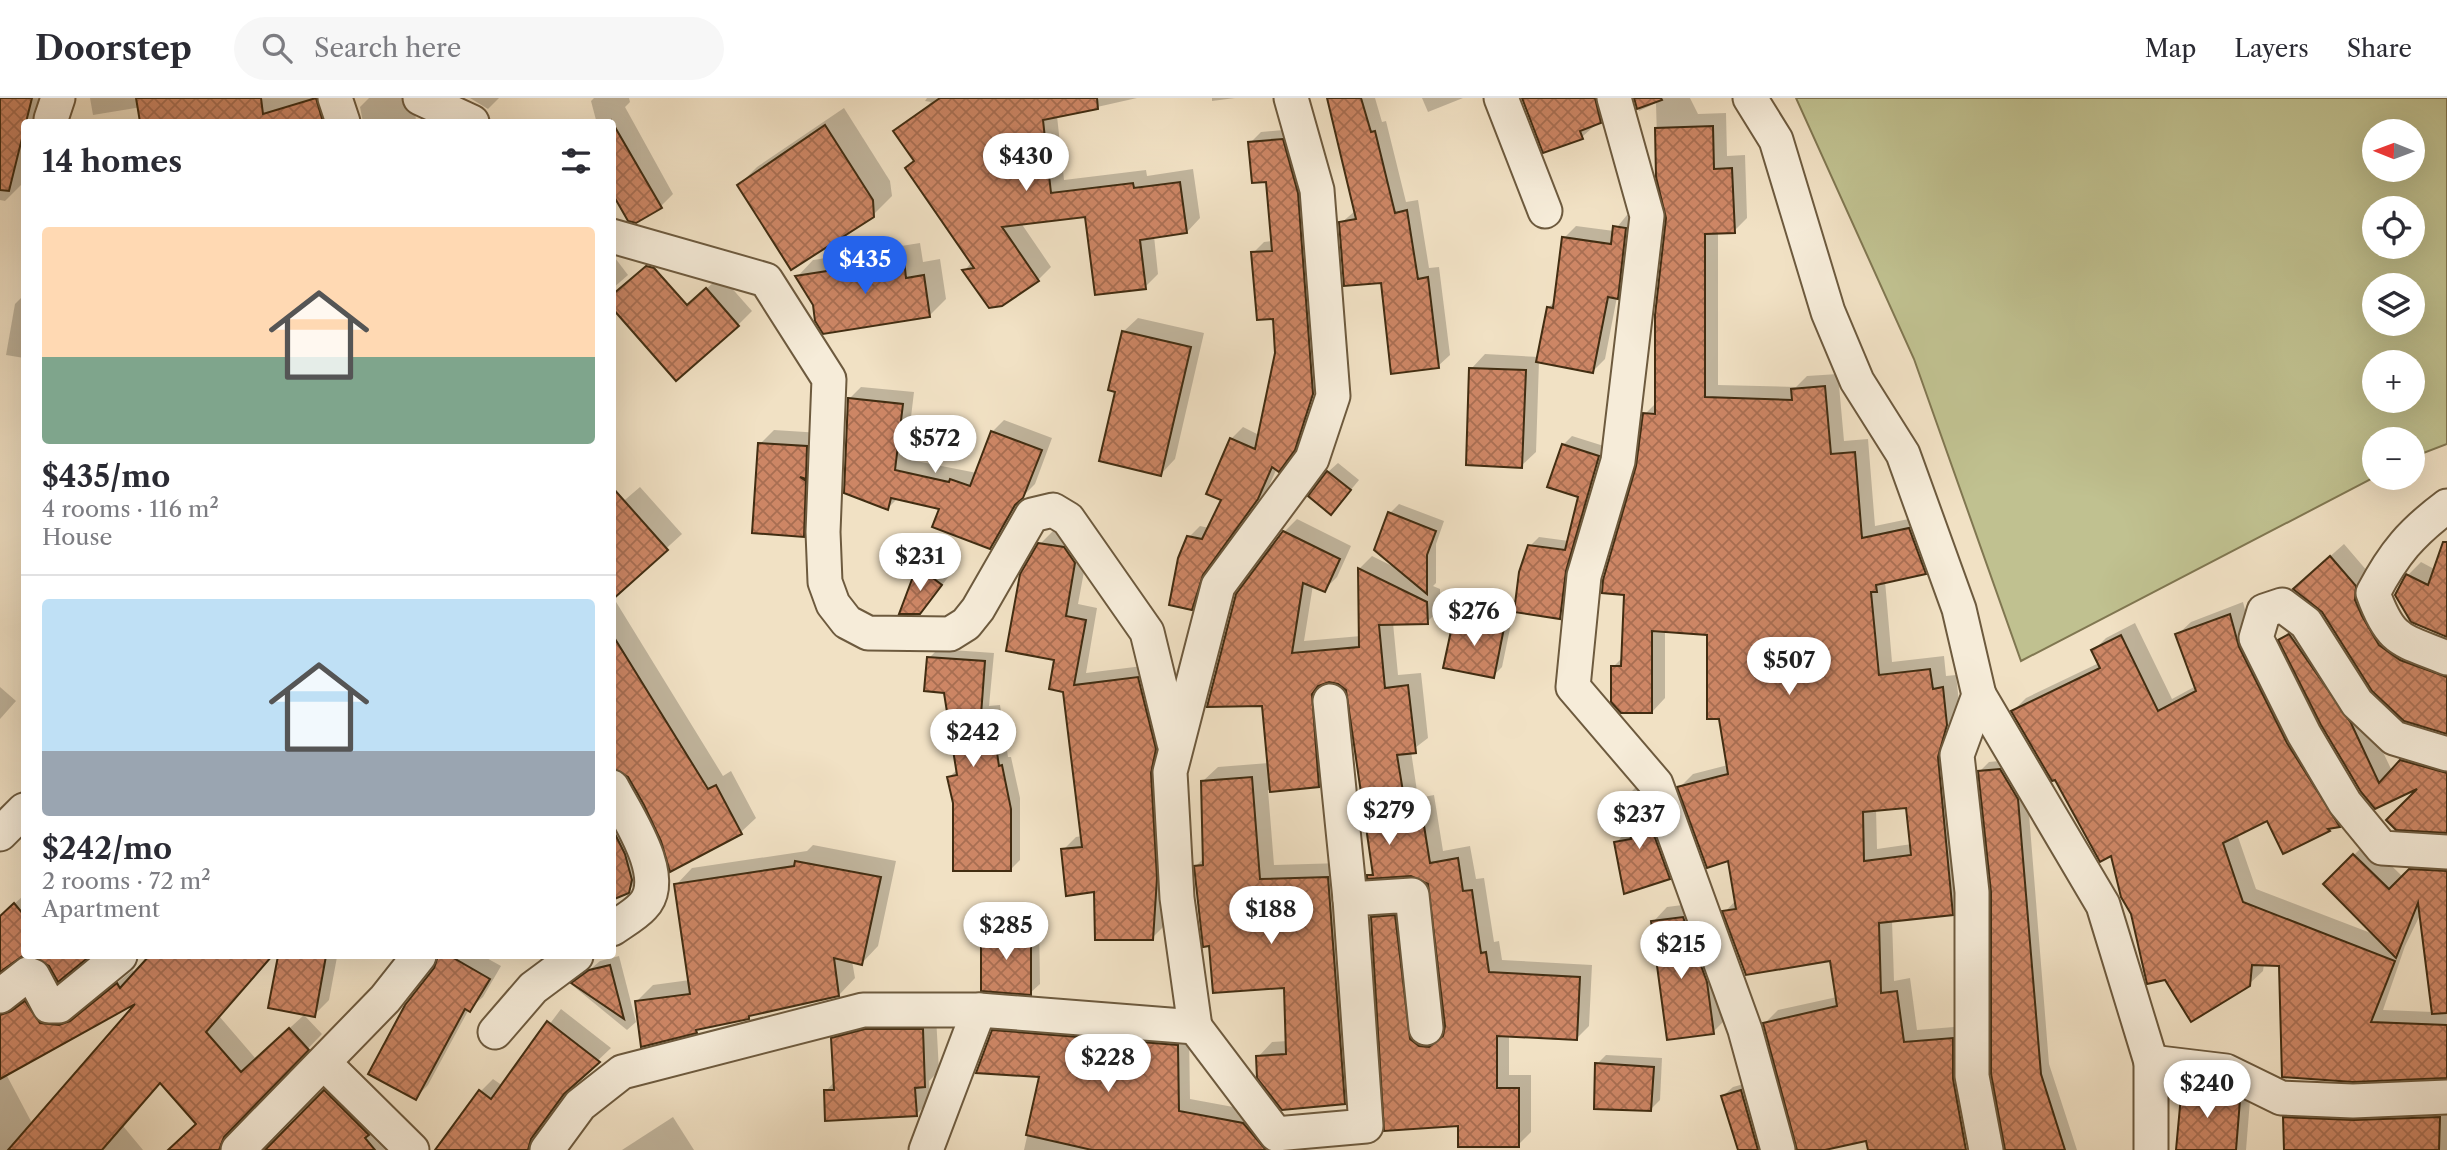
<!DOCTYPE html>
<meta charset="utf-8">
<style>
body{margin:0;font-family:"Libre Caslon Text",serif;background:#f7f7f7;color:#2b2b33;height:100vh;display:flex;flex-direction:column;font-size:26px;white-space:nowrap}
*{box-sizing:border-box;margin:0}
p{font-size:23px;color:#7c7c81}
.icon{flex:none;width:38px;height:38px;fill:none;stroke:currentColor;stroke-width:2;stroke-linecap:round;stroke-linejoin:round}
.map{position:relative;flex:1;overflow:hidden}
.sheet{position:absolute;left:21px;top:21px;width:595px;height:840px;display:flex;flex-direction:column;background:#fff;border-radius:7px;box-shadow:0 7px 28px #0002}
.sheet>*{flex:none}
.needle{width:46px;rotate:271deg}
.tools{position:absolute;left:2362px;top:21px;display:grid;gap:14px}
.tools a{display:grid;place-items:center;width:63px;height:63px;border-radius:50%;background:#fff;box-shadow:0 7px 28px #0002;font-size:35px}
.price{position:absolute;translate:-50% -60px;padding:0 16px;border-radius:24px;background:#fff;color:#222;font-size:23px;line-height:46px;filter:drop-shadow(0 2px 4px #0008)}
.price::after{content:'';position:absolute;left:50%;top:42px;width:21px;height:16px;margin-left:-10px;background:inherit;clip-path:polygon(0 0,100% 0,50% 100%)}
.price.on{background:#2563eb;color:#fff}
ul{padding:0;list-style:none}
li{display:grid;align-content:center;gap:14px;height:371px;padding:0 21px}
li+li{border-top:2px solid #e1e1e2}
li span{display:grid;place-items:center;height:217px;border-radius:7px;color:#555}
li>.icon{margin-inline-start:auto}
span .icon{width:126px;height:126px;fill:#fffc;stroke-width:1}
li b{font-size:30px}
h2{display:flex;justify-content:space-between;align-items:center;height:84px;padding:0 21px;font-size:30px}
header{display:flex;align-items:center;gap:42px;box-sizing:border-box;height:98px;padding:0 35px;background:#fff;border-bottom:2px solid #e1e1e2}
header strong{font-size:33px}
nav{display:flex;gap:38px;margin-inline-start:auto;font-size:24px}
.search{width:490px;height:63px;background:#f7f7f7;display:flex;align-items:center;gap:18px;box-sizing:border-box;padding:0 24px;border-radius:38px;color:#7c7c81;font-size:26px}
.map>svg:first-child{display:block}
.grass{fill:#c0c190;stroke:#807751;stroke-width:2;fill-rule:evenodd}
.shadow{fill:#0003;fill-rule:evenodd}
.building{fill:url(#building-cross-hatch);stroke:#412d12;stroke-width:2;fill-rule:evenodd}
.lines{fill:none;stroke-linecap:round;stroke-linejoin:round}
.minor-casing{stroke:#6d5a3e;stroke-width:37}
.minor{stroke:#f6ecd9;stroke-width:33}
</style>
<header>
<strong>Doorstep</strong>
<div class="search"><svg class="icon" aria-label="search" viewBox="0 0 24 24"><circle cx="10" cy="10" r="6"/><path d="M15 15l6 6"/></svg>Search here</div>
<nav><a>Map</a><a>Layers</a><a>Share</a></nav>
</header>
<div class="map">
<svg width="2447" height="1052" viewBox="0 0 2447 1052">
<defs>
<pattern id="building-cross-hatch" width="8" height="8" patternUnits="userSpaceOnUse" patternTransform="scale(1.75)"><rect width="8" height="8" fill="#cd8665"/><path d="M0 0l8 8M0 8l8-8" fill="none" stroke="#a86e52"/></pattern>
</defs>
<rect width="100%" height="100%" fill="#f1e1c4"/>
<filter id="stains"><feTurbulence type="fractalNoise" baseFrequency=".00286" numOctaves="4"/><feColorMatrix values="0 0 0 0 .2 0 0 0 0 .09 0 0 0 0 .02 0 0 0 .5 -.17"/></filter>
<radialGradient id="worn" r=".72"><stop offset=".6" stop-color="#630" stop-opacity="0"/><stop offset="1" stop-color="#630" stop-opacity=".3"/></radialGradient>
<path class="grass" d="M1796,0H2447V346L2413,359V341H2375V379L2021,563L1914,261ZM2375,33H2413V72H2375ZM2375,110H2413V149H2375ZM2375,187H2413V226H2375ZM2375,264H2413V303H2375Z"/>
<g class="shadow">
<polygon points="0,0 44,0 37,24 24,24 22,86 5,103 0,102"/>
<polygon points="90,0 332,0 341,24 178,24 172,4 93,17"/>
<polygon points="369,0 414,0 416,24 363,24 360,9"/>
<polygon points="470,0 499,0 488,11"/>
<polygon points="594,0 629,0 630,4 625,9 673,96 660,109 612,91 612,24 590,24 596,22 591,3"/>
<polygon points="927,0 1137,0 1057,18 1064,82 1146,72 1147,78 1193,71 1200,120 1187,134 1154,138 1158,176 1145,189 1087,117 1021,125 1051,169 1038,182 965,172 972,164 916,62 919,17 931,4 925,3"/>
<polygon points="1212,0 1235,0 1212,3"/>
<polygon points="1329,0 1375,0 1382,24 1386,23 1406,104 1418,102 1429,170 1439,169 1450,257 1438,268 1341,125 1355,113"/>
<polygon points="1422,0 1463,0 1428,14"/>
<polygon points="1523,0 1612,0 1614,10 1582,39"/>
<path d="M1635,0H1690L1698,16L1726,15L1727,58L1745,57L1747,120L1734,133L1718,134V287L1796,289L1807,278L1838,276L1844,343L1868,341L1875,428L1923,418L1938,461L1925,474L1885,483L1892,564L1944,558L1946,578L1956,577L1960,613L1966,802L1952,815L1892,822L1894,883L1910,880L1917,932L1966,928L1977,1028L1953,1052H1870L1867,1041L1818,1052H1798L1765,925L1778,912L1837,899L1832,861L1725,814L1736,802L1730,761L1680,689L1693,676L1728,667L1708,536L1665,532V600L1652,614L1613,569L1623,559L1645,316L1657,304L1668,120L1658,79L1656,5L1639,13ZM1908,708L1912,746L1877,751L1876,711Z"/>
<polygon points="844,10 890,83 892,98 873,117 739,87 757,69"/>
<polygon points="1294,31 1324,283 1306,339 1290,360 1277,370 1269,388 1213,464 1203,498 1191,510 1189,439 1200,428 1209,430 1223,401 1231,341 1243,329 1259,337 1277,255 1275,219 1253,155 1264,144 1273,143 1268,82 1250,45 1261,34"/>
<polygon points="1627,117 1637,118 1629,187 1617,199 1605,261 1593,273 1539,263 1536,354 1521,368 1471,271 1485,256 1539,259 1549,209 1556,202 1564,140 1576,128 1614,133"/>
<polygon points="920,145 923,164 940,161 946,201 929,218 815,207 797,179 813,162"/>
<polygon points="612,156 628,177 612,191"/>
<polygon points="721,178 752,213 738,227 690,205"/>
<polygon points="24,197 24,260 6,257 15,206"/>
<polygon points="1138,220 1204,235 1175,361 1161,376 1117,293 1123,234"/>
<polygon points="861,289 914,294 906,361 977,375 992,334 1004,322 1052,340 1035,386 1026,395 1002,437 990,449 941,409 898,400 888,410 849,301"/>
<polygon points="774,332 821,335 817,423 803,437 760,346"/>
<polygon points="1572,338 1607,349 1569,510 1560,519 1530,448 1539,439 1569,443 1580,397 1563,347"/>
<polygon points="1338,365 1359,382 1340,405 1328,374"/>
<polygon points="640,389 682,436 613,499 723,678 731,673 756,720 741,734 671,771 662,740 630,679 612,668 612,413"/>
<polygon points="1399,406 1444,423 1436,446 1436,485 1433,488 1440,491 1440,511 1427,524 1393,525 1398,577 1421,575 1428,640 1411,653 1418,700 1434,697 1443,753 1470,748 1476,781 1484,780 1494,844 1499,843 1502,862 1592,867 1589,928 1576,941 1509,937 1509,977 1531,977 1531,1034 1518,1047 1459,1027 1386,1031 1372,820 1385,807 1407,805 1432,935 1443,937 1447,928 1430,785 1412,776 1369,778 1374,772 1348,591 1339,584 1325,584 1332,675 1319,688 1268,692 1274,767 1342,765 1359,989 1344,1004 1258,959 1272,944 1288,943 1286,888 1211,846 1196,768 1204,760 1203,683 1218,669 1269,665 1284,434 1297,421 1351,448 1337,479 1324,492 1313,487 1304,543 1361,538 1359,471 1372,458 1396,470 1390,415"/>
<polygon points="1053,433 1077,437 1088,452 1078,506 1097,510 1086,575 1151,567 1168,637 1165,827 1152,840 1096,792 1063,752 1076,739 1082,738 1065,592 1056,561 1040,446"/>
<polygon points="2447,443 2447,539 2412,522 2408,477 2421,464 2436,472"/>
<polygon points="2344,446 2368,474 2368,487 2447,561 2447,634 2308,478"/>
<polygon points="927,460 950,477 920,515 918,469"/>
<path d="M2243,504L2251,535L2352,714L2339,727L2284,754L2268,720L2237,736L2256,791L2376,837L2325,786L2367,744L2403,779L2424,758H2447V978L2281,867L2264,866L2263,873L2249,886L2132,815L2113,756L2056,680L2013,613L2026,600L2099,565L2093,553L2106,540L2135,525L2172,601L2196,588L2177,537L2191,524ZM2421,815L2433,914L2383,912L2405,848Z"/>
<polygon points="1465,511 1512,521 1502,569 1493,578 1456,520"/>
<polygon points="2294,529 2363,612 2392,673 2415,649 2447,657 2447,733 2424,686 2376,709 2280,542"/>
<polygon points="938,551 994,555 989,608 1000,607 1008,659 1011,659 1020,700 1020,762 1011,771 955,705 949,679 958,671 945,593 929,560"/>
<polygon points="0,589 16,603 0,621"/>
<polygon points="2010,662 2027,691 2049,966 2077,1052 2011,1052 1993,794 1980,673 1989,664"/>
<polygon points="1648,687 1678,770 1669,780 1616,745 1625,735 1632,734 1626,699 1635,690"/>
<polygon points="612,690 643,778 628,793 612,800"/>
<polygon points="813,747 896,763 878,848 862,865 852,863 855,880 839,897 753,915 749,920 700,930 696,933 637,903 653,887 690,882 676,787 692,770 807,753"/>
<polygon points="24,797 24,856 0,873 0,819"/>
<polygon points="1698,805 1727,920 1713,934 1653,824 1667,809"/>
<polygon points="992,824 1039,824 1040,886 1030,895 982,834"/>
<polygon points="36,858 87,858 58,881 42,859"/>
<path d="M151,858H272L219,918L256,961L304,917L322,936L238,1023L233,1041L239,1052H170L198,1026L161,984L123,1028L143,1052H0V896L19,903L40,890L64,914L87,909L133,872L135,876ZM142,901L33,1027L6,976Z"/>
<polygon points="280,858 340,858 337,859 329,902 314,917 270,909"/>
<polygon points="439,858 483,858 501,868 483,899 469,911 428,987 415,1000"/>
<polygon points="619,858 636,924 627,932 572,887 600,863"/>
<polygon points="561,911 611,950 574,985 544,1026 541,1045 536,1052 445,1052 481,993 493,981 503,988"/>
<polygon points="936,918 939,973 929,983 930,1002 916,1017 826,993 835,983 833,941 847,926"/>
<polygon points="1006,921 1189,936 1190,1001 1255,1013 1291,1043 1291,1052 1024,1052 1041,977 993,933"/>
<polygon points="1606,957 1662,960 1660,1002 1651,1011 1597,966"/>
<polygon points="2195,976 2251,990 2246,1052 2178,1052 2184,988"/>
<polygon points="339,979 394,1052 267,1052"/>
<polygon points="1751,984 1770,1052 1740,1052 1723,998 1733,989"/>
<polygon points="2296,1008 2447,1008 2447,1052 2286,1052 2285,1020"/>
<polygon points="673,1019 694,1052 622,1052"/>
</g>
<g class="building">
<polygon points="0,0 32,0 9,93 0,92"/>
<polygon points="136,0 261,0 263,16 316,0 323,24 140,24"/>
<polygon points="940,0 1097,0 1098,11 1043,22 1051,95 1133,85 1134,90 1180,84 1187,135 1140,142 1146,191 1095,197 1085,119 1002,129 1039,183 1002,208 989,210 962,172 974,170 905,70 914,63 893,33"/>
<polygon points="1327,0 1361,0 1371,34 1375,33 1395,115 1407,112 1418,181 1428,179 1439,270 1391,276 1381,185 1344,188 1339,124 1356,121"/>
<polygon points="1522,0 1595,0 1601,25 1580,33 1583,41 1543,55"/>
<polygon points="1634,0 1661,0 1662,2 1637,11"/>
<polygon points="612,24 662,110 636,125 628,123 612,95"/>
<polygon points="825,27 873,102 874,119 791,172 737,87"/>
<path d="M1713,28L1714,71L1732,70L1735,135L1705,136V299L1792,302L1791,291L1825,288L1831,356L1855,354L1862,440L1909,430L1926,476L1876,487L1877,494H1871L1879,577L1930,571L1933,591L1943,589L1947,627L1938,659L1953,817L1879,825L1881,895L1897,893L1904,944L1953,940V981L1966,1052H1868L1866,1043L1825,1052H1797L1763,925L1837,908L1830,863L1746,877L1722,813L1736,811L1728,763L1707,770L1677,689L1728,676L1719,621H1707V537L1652,533V615H1621L1611,604V568H1621L1624,497L1602,495L1603,482L1636,368L1643,315L1655,316V217L1666,120L1656,79L1655,30ZM1906,710L1911,757L1864,763L1863,714Z"/>
<polygon points="1283,41 1298,95 1313,296 1295,352 1279,374 1272,369 1258,401 1203,477 1192,512 1169,507 1178,460 1187,438 1202,441 1221,402 1206,396 1230,340 1255,351 1275,255 1273,221 1257,222 1251,154 1272,153 1266,84 1252,85 1248,44"/>
<polygon points="1613,128 1626,130 1618,201 1608,199 1593,275 1536,264 1547,209 1553,210 1562,139 1611,146"/>
<polygon points="904,161 906,180 924,177 930,219 823,236 815,223 813,207 795,178"/>
<polygon points="646,168 654,170 687,207 706,190 739,228 676,283 612,210 612,197"/>
<polygon points="1122,233 1191,249 1161,378 1099,363 1115,294 1108,292"/>
<polygon points="1469,270 1526,272 1522,370 1466,367"/>
<polygon points="848,300 903,306 895,372 949,384 950,381 970,388 991,333 1042,352 1023,400 1015,407 990,451 932,429 939,411 891,400 888,412 844,395"/>
<polygon points="758,345 807,348 806,381 800,379 806,383 804,439 752,435"/>
<polygon points="1562,346 1599,358 1566,473 1560,521 1514,514 1519,474 1528,447 1565,452 1578,399 1547,389"/>
<polygon points="1327,373 1351,392 1331,417 1308,398"/>
<polygon points="612,389 668,452 612,502"/>
<polygon points="1388,414 1436,433 1427,457 1427,496 1374,452"/>
<polygon points="1283,433 1340,461 1325,494 1303,485 1292,555 1359,549 1358,470 1427,504 1428,526 1379,527 1385,590 1408,587 1416,655 1397,657 1406,712 1421,709 1430,765 1458,760 1463,793 1472,792 1481,855 1486,854 1489,874 1580,879 1577,942 1497,938 1497,990 1519,990 1519,1049 1458,1049 1458,1028 1384,1033 1371,819 1395,817 1410,941 1419,948 1429,949 1443,938 1445,928 1428,786 1411,778 1367,781 1367,777 1373,777 1346,592 1338,586 1329,584 1318,588 1312,596 1319,689 1270,694 1262,608 1207,609 1236,496"/>
<polygon points="2443,444 2447,444 2447,539 2411,524 2395,497 2406,476 2428,487"/>
<polygon points="1038,445 1064,449 1075,465 1066,518 1086,522 1074,587 1138,579 1156,651 1151,675 1157,780 1153,842 1095,842 1094,794 1066,798 1061,751 1082,749 1063,594 1049,591 1054,562 1006,553 1020,476"/>
<polygon points="2330,458 2356,488 2355,502 2362,518 2379,547 2400,562 2447,579 2447,636 2404,623 2372,593 2322,514 2293,491"/>
<polygon points="917,468 942,487 920,516 899,516"/>
<polygon points="2230,516 2239,549 2287,645 2340,729 2328,731 2330,733 2283,756 2267,723 2223,745 2243,804 2395,863 2371,924 2447,927 2447,980 2353,984 2282,979 2279,868 2252,867 2250,888 2191,924 2165,882 2147,886 2131,816 2121,799 2111,758 2100,764 2055,682 2052,683 2011,613 2100,570 2091,552 2121,537 2158,613 2196,593 2175,536"/>
<polygon points="1454,519 1504,530 1494,580 1443,570"/>
<polygon points="612,536 708,691 716,687 742,736 670,774 661,743 644,707 628,679 612,670"/>
<polygon points="2289,536 2351,625 2379,685 2400,662 2447,675 2447,735 2396,732 2386,722 2417,691 2375,711 2361,694 2321,627 2278,542"/>
<polygon points="927,559 985,563 981,617 991,615 999,668 1002,667 1011,711 1011,773 953,773 953,705 947,679 957,677 944,595 924,593"/>
<polygon points="2000,671 2018,701 2041,976 2065,1052 2005,1052 1991,976 1991,794 1978,673"/>
<polygon points="1252,679 1260,781 1328,779 1345,1006 1282,1012 1257,980 1256,958 1286,956 1284,890 1213,895 1209,848 1203,849 1194,768 1203,767 1201,683"/>
<polygon points="1639,696 1670,781 1624,796 1614,744 1631,741 1624,699"/>
<polygon points="612,730 625,756 632,782 629,795 612,802"/>
<polygon points="2353,756 2389,791 2409,771 2447,773 2447,915 2432,916 2418,805 2396,860 2323,786"/>
<polygon points="795,763 881,779 862,867 834,860 839,898 749,918 749,921 696,932 697,935 641,949 635,903 690,896 674,786 794,768"/>
<polygon points="14,805 24,817 24,857 0,874 0,818"/>
<polygon points="1683,819 1707,884 1714,936 1667,942 1651,823"/>
<polygon points="1031,832 1031,897 981,893 981,833"/>
<polygon points="31,858 90,858 58,884 49,868"/>
<polygon points="149,858 272,858 206,934 241,974 289,930 309,952 224,1039 219,1052 168,1052 196,1026 160,985 102,1052 8,1052 135,906 0,981 0,917 11,913 25,903 40,925 59,927 70,923 117,885 120,890"/>
<polygon points="278,858 326,858 315,919 268,910"/>
<polygon points="438,858 450,858 490,881 470,914 465,911 416,1002 368,976 405,907 434,870"/>
<polygon points="610,867 624,921 571,885 589,872"/>
<polygon points="547,923 600,964 564,996 531,1041 528,1052 435,1052 479,992 491,1001"/>
<polygon points="865,931 923,931 925,989 915,990 917,1018 825,1023 824,992 834,992 831,940"/>
<polygon points="992,932 1178,947 1179,1013 1243,1025 1266,1052 1092,1052 1026,1037 1039,979 976,975"/>
<polygon points="1595,965 1654,969 1651,1013 1594,1011"/>
<polygon points="2182,987 2220,992 2240,1002 2236,1052 2176,1052"/>
<polygon points="324,992 369,1037 365,1040 375,1052 265,1052"/>
<polygon points="1741,992 1758,1052 1738,1052 1721,998"/>
<polygon points="2283,1019 2354,1022 2440,1019 2439,1052 2284,1052"/>
</g>
<g class="lines">
<g class="minor-casing">
<g id="minor">
<polyline points="335,0 343,24"/>
<polyline points="420,0 472,24"/>
<polyline points="1501,0 1545,113"/>
<polyline points="1614,0 1647,118 1618,363 1584,478 1573,589 1656,686 1745,932 1778,1052"/>
<polyline points="1750,0 1776,42 1828,214 1857,283 1903,356 1959,511 1979,597 1957,657 1972,794 1972,978 1986,1052"/>
<polyline points="51,21 58,0"/>
<polyline points="612,138 766,182 829,281 823,434 825,484 833,506 847,524 868,535 950,536 966,526 978,511 1032,417 1053,412 1068,421 1147,534 1174,645"/>
<path d="M2447,408C2411,435 2394,455 2373,495C2391,545 2401,541 2447,560"/>
<polyline points="1979,597 2103,807 2151,964"/>
<polyline points="1330,603 1350,801"/>
<polyline points="2447,656 2394,640 2357,605 2306,525 2282,507 2264,513 2256,540 2304,636 2345,705 2382,750 2447,754"/>
<path d="M612,689C627,718 670,780 643,808C635,817 622,824 612,831"/>
<polyline points="0,736 24,712"/>
<polyline points="0,898 28,876 33,878 49,908 59,908 120,858"/>
<polyline points="1195,929 1276,1036 1366,1028 1350,801 1412,797 1426,930"/>
<polyline points="495,934 533,890 576,858"/>
<polyline points="324,965 412,1052"/>
<polyline points="238,1052 385,901 419,858"/>
<polyline points="547,1052 580,1007 622,974 863,912 979,912"/>
<polyline points="926,1052 979,912 1195,929 1177,800 1170,674 1218,488 1312,361 1333,298 1317,92 1291,0"/>
<polyline points="2151,1052 2151,964 2226,973 2281,1000 2353,1003 2447,999"/>
</g>
</g>
<use href="#minor" class="minor"/>
</g>
<rect width="100%" height="100%" filter="url(#stains)"/>
<rect width="100%" height="100%" fill="url(#worn)"/>
</svg>
<div class="tools">
<a><svg class="needle" viewBox="-14 -14 28 28"><path d="M0-13l5 13h-10z" fill="#e53935"/><path d="M0 13l5-13h-10z" fill="#7c7c81"/></svg></a>
<a><svg class="icon" aria-label="locate" viewBox="0 0 24 24"><circle cx="12" cy="12" r="6"/><path d="M12 2v4M12 18v4M2 12h4M18 12h4"/></svg></a>
<a><svg class="icon" aria-label="layers" viewBox="0 0 24 24"><path d="M12 4l9 5-9 5-9-5zM3 14l9 5 9-5"/></svg></a>
<a>+</a>
<a>−</a>
</div>
<b class="price" style="left:1026px;top:95px">$430</b>
<b class="price on" style="left:865px;top:198px">$435</b>
<b class="price" style="left:935px;top:377px">$572</b>
<b class="price" style="left:920px;top:495px">$231</b>
<b class="price" style="left:1474px;top:550px">$276</b>
<b class="price" style="left:1789px;top:599px">$507</b>
<b class="price" style="left:973px;top:671px">$242</b>
<b class="price" style="left:1389px;top:749px">$279</b>
<b class="price" style="left:1639px;top:753px">$237</b>
<b class="price" style="left:1271px;top:848px">$188</b>
<b class="price" style="left:1006px;top:864px">$285</b>
<b class="price" style="left:1681px;top:883px">$215</b>
<b class="price" style="left:1108px;top:996px">$228</b>
<b class="price" style="left:2207px;top:1022px">$240</b>
<section class="sheet">
<h2>14 homes<svg class="icon" aria-label="filters" viewBox="0 0 24 24"><path d="M4 7h16M4 17h16"/><circle cx="9" cy="7" r="2"/><circle cx="15" cy="17" r="2"/></svg></h2>
<ul>
<li><span style="background:linear-gradient(#ffd9b3 60%,#7fa58c 0)"><svg class="icon" aria-label="home" viewBox="0 0 24 24"><path d="M3 11l9-7 9 7M6 9v11h12V9"/></svg></span><div><b>$435/mo</b><p>4 rooms · 116 m²</p><p>House</p></div></li>
<li><span style="background:linear-gradient(#bfe0f5 70%,#9aa5b1 0)"><svg class="icon" aria-label="home" viewBox="0 0 24 24"><path d="M3 11l9-7 9 7M6 9v11h12V9"/></svg></span><div><b>$242/mo</b><p>2 rooms · 72 m²</p><p>Apartment</p></div></li>
</ul>
</section>
</div>
